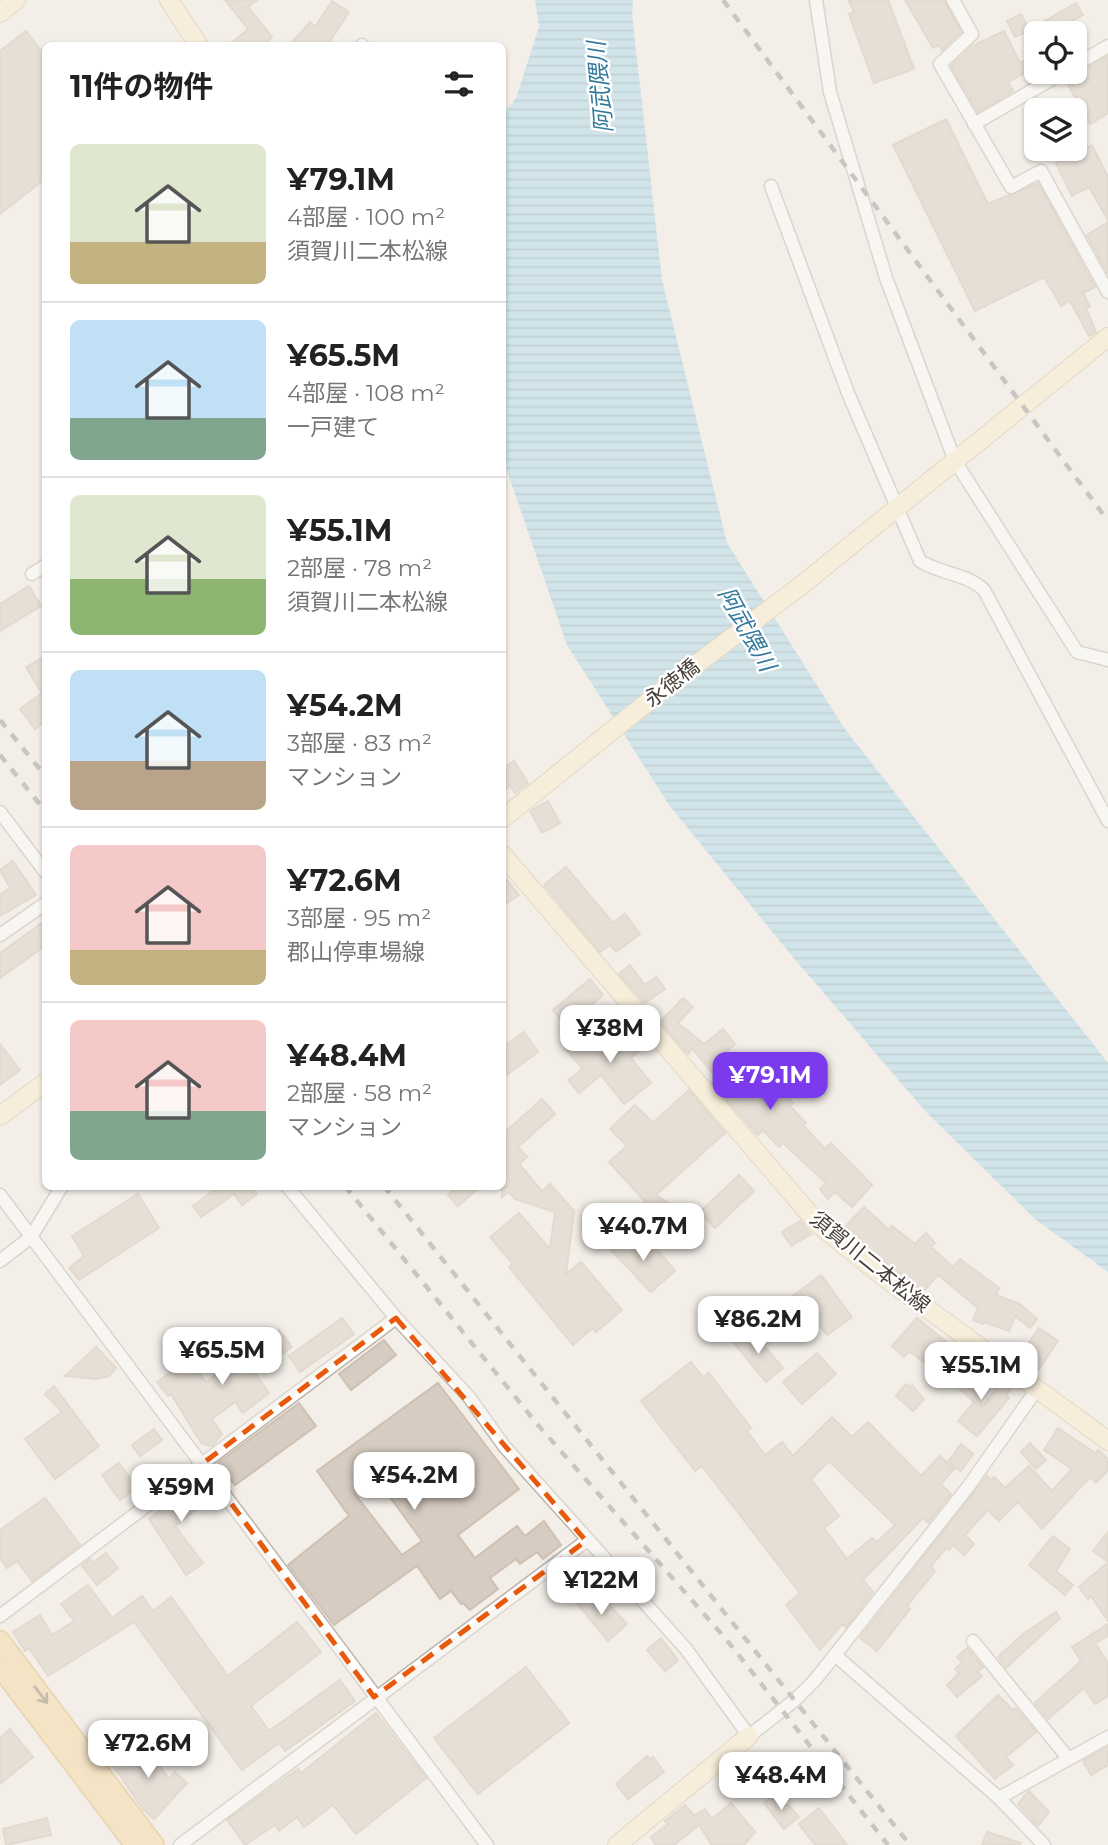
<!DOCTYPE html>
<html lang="ja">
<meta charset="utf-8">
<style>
body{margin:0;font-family:Montserrat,"Noto Sans JP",sans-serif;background:#f6f6f6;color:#222;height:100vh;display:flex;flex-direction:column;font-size:26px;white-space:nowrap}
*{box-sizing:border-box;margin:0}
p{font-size:23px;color:#767676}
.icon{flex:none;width:38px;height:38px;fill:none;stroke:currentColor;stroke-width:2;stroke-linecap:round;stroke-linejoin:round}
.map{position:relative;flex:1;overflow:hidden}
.panel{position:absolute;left:42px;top:42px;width:464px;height:1148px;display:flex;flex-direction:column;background:#fff;border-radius:10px;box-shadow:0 2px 5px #0004}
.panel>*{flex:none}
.fabs{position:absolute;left:1024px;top:21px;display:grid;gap:14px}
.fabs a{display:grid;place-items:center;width:63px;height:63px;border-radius:10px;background:#fff;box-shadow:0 2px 5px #0004;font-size:35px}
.price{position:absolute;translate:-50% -60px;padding:0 16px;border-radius:14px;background:#fff;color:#222;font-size:23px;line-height:46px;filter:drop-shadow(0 2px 4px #0008)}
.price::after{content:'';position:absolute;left:50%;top:42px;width:21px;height:16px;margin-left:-10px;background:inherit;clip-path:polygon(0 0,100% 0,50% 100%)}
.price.active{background:#7c3aed;color:#fff}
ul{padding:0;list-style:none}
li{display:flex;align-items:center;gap:21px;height:175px;padding:0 28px}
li+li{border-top:2px solid #e0e0e0}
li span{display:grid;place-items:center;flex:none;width:196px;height:140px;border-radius:10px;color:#555}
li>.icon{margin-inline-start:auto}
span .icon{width:84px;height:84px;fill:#fffc;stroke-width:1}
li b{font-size:30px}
h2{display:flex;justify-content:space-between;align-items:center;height:84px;padding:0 28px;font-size:30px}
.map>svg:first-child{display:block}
.water{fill:url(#water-rules)}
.building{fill:#d7ccc1;stroke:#cec0b2;stroke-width:2;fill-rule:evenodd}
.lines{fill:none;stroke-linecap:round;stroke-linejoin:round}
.street-casing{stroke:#beb5ab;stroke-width:15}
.secondary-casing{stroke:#d0bc9a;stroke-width:20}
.primary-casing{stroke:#dcb06d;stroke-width:22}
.street{stroke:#fff;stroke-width:12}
.secondary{stroke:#fbeaca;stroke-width:18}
.primary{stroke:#f8d59c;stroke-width:19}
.rail{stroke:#969696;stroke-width:4.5;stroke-dasharray:9 9;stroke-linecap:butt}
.oneway{stroke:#968264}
.marked{fill:none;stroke:#e8590c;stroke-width:5;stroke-dasharray:14 9;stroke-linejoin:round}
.labels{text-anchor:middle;stroke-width:5;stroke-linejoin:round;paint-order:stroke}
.street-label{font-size:21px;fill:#463f37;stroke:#fff}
.water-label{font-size:23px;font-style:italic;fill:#33799c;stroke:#fff}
</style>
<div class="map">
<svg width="1108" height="1845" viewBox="0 0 1108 1845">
<defs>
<pattern id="water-rules" width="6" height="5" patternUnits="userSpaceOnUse" patternTransform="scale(1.75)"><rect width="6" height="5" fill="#a8d7ec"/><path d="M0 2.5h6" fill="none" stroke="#8bb0c0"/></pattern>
</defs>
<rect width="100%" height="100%" fill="#f3eee8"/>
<polygon class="water" points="535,0 633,0 632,15 662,280 727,543 844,728 1108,1063 1108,1272 1035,1219 926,1112 792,956 669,805 567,645 502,456 502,117 516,98 539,27"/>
<g class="building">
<polygon points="225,0 257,0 248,7 272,37 262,46 228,46 248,29"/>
<polygon points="848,0 888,0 914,69 874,83 849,14 854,12"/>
<polygon points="905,0 944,0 961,32 942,50 939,45 933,48"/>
<polygon points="332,1 349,12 327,46 289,46 310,22 315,27"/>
<polygon points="1076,3 1083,15 1050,33 1023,33 1015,37 1007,21 1021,14 1029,30"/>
<polygon points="26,31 46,57 46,178 0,214 0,51"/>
<polygon points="1004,31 1020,63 1036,55 1036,67 1008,82 1013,91 978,112 951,66 972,46"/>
<polygon points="1108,56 1108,113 1090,124 1066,81 1072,74"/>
<polygon points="946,119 988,204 1038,183 1095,287 1083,293 1090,306 1086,308 1096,332 1089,336 1070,301 1061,306 1044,277 975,311 893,145"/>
<polygon points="1092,145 1108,177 1108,220 1089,187 1072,196 1056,163"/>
<polygon points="1108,222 1108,274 1087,235"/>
<polygon points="29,586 41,606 0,631 0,604"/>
<polygon points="46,656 46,720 35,729 20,709 42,693 26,667"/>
<polygon points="514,761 528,783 515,793 510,786 502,792 502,769"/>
<polygon points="548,801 560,823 542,833 530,811"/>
<polygon points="13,861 36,895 0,916 0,895 10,888 0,870"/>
<polygon points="566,867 613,923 625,914 640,934 616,952 610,945 600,952 544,885"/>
<polygon points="502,874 519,895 502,906"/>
<polygon points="46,920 46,945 0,978 0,953"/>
<polygon points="630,965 645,985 656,977 665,989 645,1003 619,974"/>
<polygon points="590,979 603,995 566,1026 553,1010"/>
<polygon points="683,998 693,1007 678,1023 704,1044 723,1029 735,1044 723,1054 765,1101 780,1088 793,1103 790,1106 806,1123 803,1125 825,1149 831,1143 872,1185 852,1207 835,1192 828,1199 820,1189 826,1183 783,1143 779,1147 763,1130 758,1135 711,1082 716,1077 692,1048 688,1054 660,1022"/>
<polygon points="631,1027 646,1045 631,1058 651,1083 624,1104 601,1075 579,1093 568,1080 583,1069 565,1048 584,1031 602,1052"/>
<polygon points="524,1032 538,1052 502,1078 502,1048"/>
<polygon points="0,1044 20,1070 0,1085"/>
<polygon points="689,1090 725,1133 656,1195 673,1206 661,1225 646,1215 651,1208 609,1162 627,1146 610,1129 635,1105 653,1123"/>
<polygon points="542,1099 555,1114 518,1147 527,1157 519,1164 542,1191 550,1184 574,1211 566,1274 581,1262 622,1310 596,1332 593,1328 573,1345 509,1267 513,1264 490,1237 519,1213 550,1249 555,1212 515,1199 509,1192 502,1197 502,1135"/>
<polygon points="739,1175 754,1191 715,1228 700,1212"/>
<polygon points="220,1186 252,1186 257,1194 242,1205 234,1194 201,1217 193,1206"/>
<polygon points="458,1186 481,1186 458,1206 448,1195"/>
<polygon points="138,1194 159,1228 79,1280 69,1268 84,1256 72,1236"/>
<polygon points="864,1207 889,1230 892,1226 915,1244 926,1233 935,1243 931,1247 953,1267 960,1259 999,1288 996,1295 1020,1304 1037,1319 1030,1328 1015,1316 1009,1331 984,1322 983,1324 973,1320 978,1308 938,1275 923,1292 871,1252 846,1226"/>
<polygon points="800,1221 811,1234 791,1246 782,1232"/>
<polygon points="623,1234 643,1258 656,1248 675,1271 651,1292 608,1247"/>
<polygon points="821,1275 852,1317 827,1335 810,1312 802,1318 788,1300"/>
<polygon points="342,1318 354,1334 300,1372 289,1356"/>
<polygon points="917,1318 949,1344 929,1366 909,1351 904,1357 892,1346"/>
<polygon points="1039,1328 1058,1341 1038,1370 1019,1356"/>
<polygon points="750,1329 783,1368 766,1382 734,1343"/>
<polygon points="279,1330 292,1347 255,1373 269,1393 243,1413 235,1402 212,1419 222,1434 212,1446 202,1444 171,1394 168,1396 157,1382 189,1359 206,1382"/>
<polygon points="384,1340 396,1355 351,1390 339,1374"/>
<polygon points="96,1347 116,1368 109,1376 96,1379 65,1376"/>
<polygon points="817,1353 836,1374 802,1404 783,1382"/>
<path d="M691,1362L703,1377L709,1373L751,1428L747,1431L765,1455L782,1442L793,1456L832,1417L852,1437L868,1422L921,1476L940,1456L954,1469L941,1484L951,1494L928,1523L923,1518L863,1580L873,1592L846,1627L842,1624L820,1650L786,1605L800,1593L702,1466L695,1471L641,1401ZM829,1461L895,1525L877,1542L872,1538L847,1559L824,1528L839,1516L811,1479Z"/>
<polygon points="971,1370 988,1385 981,1404 984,1405 1001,1381 1011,1389 1006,1395 1009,1398 977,1436 958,1421 974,1402 957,1386"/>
<path d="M438,1383L519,1489L458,1535L475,1558L517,1526L525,1536L544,1521L561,1545L543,1559L537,1552L520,1564L516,1559L490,1578L498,1589L470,1610L463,1603L461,1604L451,1591L440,1599L417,1566L334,1625L288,1565L349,1516L317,1471ZM376,1478L422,1541L402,1555L355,1494Z"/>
<polygon points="906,1384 910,1387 912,1385 924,1399 913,1411 896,1396"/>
<polygon points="54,1386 99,1446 55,1479 25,1439 62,1412 45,1394"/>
<polygon points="299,1403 316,1426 235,1485 218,1463"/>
<polygon points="1058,1428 1095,1453 1098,1450 1108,1459 1108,1470 1096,1483 1090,1477 1042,1529 1018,1502 999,1521 988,1510 965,1535 974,1544 964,1555 953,1545 949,1550 946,1548 931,1566 935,1571 907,1606 910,1609 877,1651 860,1638 987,1476 991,1480 994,1477 1005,1488 1029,1466 1052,1491 1072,1469 1044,1450"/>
<polygon points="154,1429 162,1440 140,1456 132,1445"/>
<polygon points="1030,1443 1046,1460 1036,1469 1021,1452"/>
<polygon points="961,1444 973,1454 961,1471 948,1462"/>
<polygon points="119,1463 137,1488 120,1500 102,1475"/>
<polygon points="201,1479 214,1495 175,1526 203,1563 186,1575 149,1519"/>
<polygon points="45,1498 80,1545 32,1581 17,1561 7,1568 0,1558 0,1530"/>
<polygon points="1108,1532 1108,1562 1093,1551"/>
<polygon points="1053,1536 1070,1549 1056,1571 1073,1585 1065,1595 1029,1565"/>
<polygon points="106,1553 118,1568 97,1585 82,1566 90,1559 93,1563"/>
<polygon points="1108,1562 1108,1621 1091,1596 1088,1599 1079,1587"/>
<polygon points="88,1585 112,1618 142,1596 153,1611 171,1597 228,1676 297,1622 321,1652 251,1706 269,1731 340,1680 355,1701 285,1751 279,1743 242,1770 134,1622 48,1676 29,1648 25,1651 13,1632 40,1615 52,1635 74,1621 61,1604"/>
<polygon points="586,1592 602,1615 611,1607 627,1624 608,1641 574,1600"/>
<polygon points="1056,1612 1060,1618 1006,1668 998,1657 1023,1634"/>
<polygon points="1108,1624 1108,1636 1095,1643 1108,1663 1108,1696 1095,1704 1084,1688 1048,1719 1035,1703 1081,1661 1072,1647"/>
<polygon points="661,1638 678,1660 665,1671 647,1650"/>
<polygon points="967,1648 983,1667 978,1671 982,1676 957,1697 947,1685 959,1673 955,1669 962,1662 957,1657"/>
<polygon points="526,1667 569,1723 478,1794 434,1738"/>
<polygon points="998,1695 1013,1710 1016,1708 1036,1732 1006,1757 1013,1765 995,1779 956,1736"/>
<polygon points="376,1713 426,1778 356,1834 333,1805 304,1827 297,1817 279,1831 275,1825 245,1845 227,1820 298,1769 301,1773"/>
<polygon points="10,1729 33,1757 0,1784 0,1738"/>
<polygon points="143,1742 169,1779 175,1772 187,1783 154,1819 143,1809 112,1764"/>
<polygon points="1108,1747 1108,1765 1091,1775 1083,1761"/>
<polygon points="647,1756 650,1759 653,1757 664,1772 628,1799 616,1784"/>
<polygon points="1029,1791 1049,1812 1038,1826 1018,1804"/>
<polygon points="774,1794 784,1807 788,1805 799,1817 784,1829 764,1803"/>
<polygon points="731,1803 755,1832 744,1845 712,1845 699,1825 674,1845 656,1845 651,1837 668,1824 665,1821 685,1805 694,1816 705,1809 712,1819"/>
<polygon points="819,1808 847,1845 815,1845 799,1824"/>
<polygon points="47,1818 51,1835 6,1845 3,1829"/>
<polygon points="987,1832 1021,1843 1020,1845 982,1845"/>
</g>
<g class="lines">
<g class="street-casing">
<g id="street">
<polyline points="816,0 830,92 886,278 955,461 1077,652 1108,660"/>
<polyline points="953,0 972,34 940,64 1011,187 1041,171 1108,292"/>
<polyline points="362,45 362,46"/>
<polyline points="1074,66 1108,46"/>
<polyline points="974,124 1064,72"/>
<path d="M771,186L848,393L920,561C940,574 966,573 984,590L1108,821"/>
<polyline points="32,574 46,565"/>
<polyline points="0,812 46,873"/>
<polyline points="0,935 46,903"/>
<polyline points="287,1186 396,1318 469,1397 504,1446 686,1649 749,1736 795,1700 815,1680 968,1487 1037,1389"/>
<polyline points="0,1195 487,1845"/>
<polyline points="0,1261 31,1237 62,1186"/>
<polyline points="0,1616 396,1318"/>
<polyline points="973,1641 1068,1758"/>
<polyline points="835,1655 999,1798 1044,1845"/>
<polyline points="999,1798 1108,1737"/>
<polyline points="180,1845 586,1541"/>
</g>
</g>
<g class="secondary-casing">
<g id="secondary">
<polyline points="169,0 199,46"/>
<polyline points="0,13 16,0"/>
<polyline points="502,819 669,685 803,584 1108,337"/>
<polyline points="502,854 818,1224 884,1277 1108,1441"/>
<polyline points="0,1116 46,1082"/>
<polyline points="617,1845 749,1736"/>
</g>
</g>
<g class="primary-casing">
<g id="primary">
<polyline points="0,1641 154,1845"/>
<polyline points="0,1667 135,1845"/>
</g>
</g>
<use href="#street" class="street"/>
<use href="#secondary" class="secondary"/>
<use href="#primary" class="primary"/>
<g class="rail">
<polyline points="723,0 1108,521"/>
<polyline points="0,720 46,777"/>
<polyline points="0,755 46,812"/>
<polyline points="345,1186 538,1425 726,1639 888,1845"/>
<polyline points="384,1186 910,1845"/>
</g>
</g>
<defs><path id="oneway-shaft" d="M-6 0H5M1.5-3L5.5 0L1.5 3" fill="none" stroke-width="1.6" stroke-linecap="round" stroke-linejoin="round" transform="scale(1.75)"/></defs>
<use class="oneway" href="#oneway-shaft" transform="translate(41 1695) rotate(53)"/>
<path d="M0 0H1108V1845H0ZM396,1318L586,1541L374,1697L202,1464Z" fill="#f3eee8" fill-opacity=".55" fill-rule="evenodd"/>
<path class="marked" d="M396,1318L586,1541L374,1697L202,1464Z"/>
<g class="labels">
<g class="street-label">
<text transform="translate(672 683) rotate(-38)" y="7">永徳橋</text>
<text transform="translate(870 1262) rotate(39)" y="7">須賀川二本松線</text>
</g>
<g class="water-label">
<text transform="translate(600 87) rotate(-95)" y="8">阿武隈川</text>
<text transform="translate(747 629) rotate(61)" y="8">阿武隈川</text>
</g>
</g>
</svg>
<div class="fabs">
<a><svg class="icon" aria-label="locate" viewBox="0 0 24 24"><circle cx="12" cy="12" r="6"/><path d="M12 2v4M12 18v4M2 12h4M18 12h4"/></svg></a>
<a><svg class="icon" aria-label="layers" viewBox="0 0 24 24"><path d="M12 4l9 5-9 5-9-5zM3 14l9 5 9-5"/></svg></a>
</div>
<b class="price" style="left:610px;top:1065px">¥38M</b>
<b class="price active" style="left:770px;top:1112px">¥79.1M</b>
<b class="price" style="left:643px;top:1263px">¥40.7M</b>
<b class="price" style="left:758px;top:1356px">¥86.2M</b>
<b class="price" style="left:222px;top:1387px">¥65.5M</b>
<b class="price" style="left:981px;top:1402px">¥55.1M</b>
<b class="price" style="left:414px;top:1512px">¥54.2M</b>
<b class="price" style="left:181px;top:1524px">¥59M</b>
<b class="price" style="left:601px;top:1617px">¥122M</b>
<b class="price" style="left:148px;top:1780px">¥72.6M</b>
<b class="price" style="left:781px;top:1812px">¥48.4M</b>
<section class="panel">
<h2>11件の物件<svg class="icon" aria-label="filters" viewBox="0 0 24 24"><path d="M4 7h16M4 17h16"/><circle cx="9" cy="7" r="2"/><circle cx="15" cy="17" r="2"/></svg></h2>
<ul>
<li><span style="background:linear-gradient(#dfe7d0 70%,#c2b280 0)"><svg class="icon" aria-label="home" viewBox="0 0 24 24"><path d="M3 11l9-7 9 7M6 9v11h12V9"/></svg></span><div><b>¥79.1M</b><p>4部屋 · 100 m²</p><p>須賀川二本松線</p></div></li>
<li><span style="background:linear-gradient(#bfe0f5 70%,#7fa58c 0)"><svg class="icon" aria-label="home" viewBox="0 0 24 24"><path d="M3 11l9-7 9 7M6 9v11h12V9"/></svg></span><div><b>¥65.5M</b><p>4部屋 · 108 m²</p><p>一戸建て</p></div></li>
<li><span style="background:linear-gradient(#dfe7d0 60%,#8fb573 0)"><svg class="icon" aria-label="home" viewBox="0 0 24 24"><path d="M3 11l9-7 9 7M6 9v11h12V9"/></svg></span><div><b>¥55.1M</b><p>2部屋 · 78 m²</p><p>須賀川二本松線</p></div></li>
<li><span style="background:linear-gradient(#bfe0f5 65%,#b9a48a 0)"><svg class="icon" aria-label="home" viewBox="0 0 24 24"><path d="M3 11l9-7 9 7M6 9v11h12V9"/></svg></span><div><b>¥54.2M</b><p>3部屋 · 83 m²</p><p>マンション</p></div></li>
<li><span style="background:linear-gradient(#f6c9c9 75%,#c2b280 0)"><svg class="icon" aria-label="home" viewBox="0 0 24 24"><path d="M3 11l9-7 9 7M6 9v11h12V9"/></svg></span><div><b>¥72.6M</b><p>3部屋 · 95 m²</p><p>郡山停車場線</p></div></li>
<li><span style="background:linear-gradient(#f6c9c9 65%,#7fa58c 0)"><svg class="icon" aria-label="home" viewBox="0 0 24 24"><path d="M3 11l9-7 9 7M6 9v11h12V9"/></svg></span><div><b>¥48.4M</b><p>2部屋 · 58 m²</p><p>マンション</p></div></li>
</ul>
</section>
</div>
